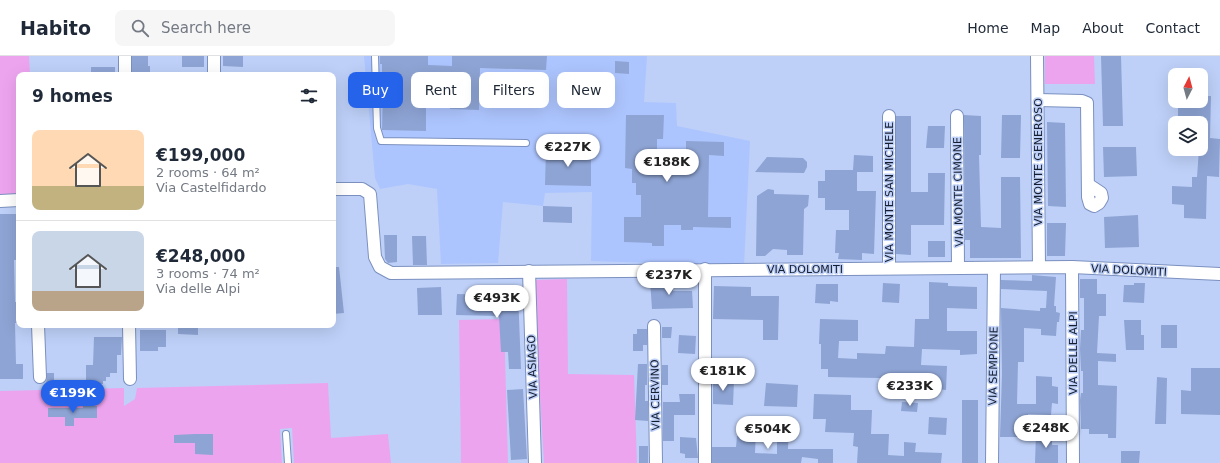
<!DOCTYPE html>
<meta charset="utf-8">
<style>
body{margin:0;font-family:"DejaVu Sans",sans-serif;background:#f6f6f7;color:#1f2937;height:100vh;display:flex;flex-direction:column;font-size:15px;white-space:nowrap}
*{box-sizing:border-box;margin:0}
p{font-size:13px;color:#747a83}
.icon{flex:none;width:22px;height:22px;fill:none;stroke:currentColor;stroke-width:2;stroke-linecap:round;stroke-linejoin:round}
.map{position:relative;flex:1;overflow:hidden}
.panel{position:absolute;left:16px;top:16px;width:320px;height:256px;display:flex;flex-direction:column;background:#fff;border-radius:8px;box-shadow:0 4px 16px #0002}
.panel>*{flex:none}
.hud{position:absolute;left:348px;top:16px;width:380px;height:36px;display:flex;gap:8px}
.needle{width:26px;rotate:6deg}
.tools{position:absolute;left:1168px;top:12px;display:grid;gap:8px}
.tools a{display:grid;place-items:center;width:40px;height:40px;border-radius:8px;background:#fff;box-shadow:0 4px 16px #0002;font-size:20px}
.price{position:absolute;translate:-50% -34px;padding:0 9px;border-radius:14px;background:#fff;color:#222;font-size:13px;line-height:26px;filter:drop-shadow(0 1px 2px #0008)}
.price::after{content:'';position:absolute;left:50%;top:24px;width:12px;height:9px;margin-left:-6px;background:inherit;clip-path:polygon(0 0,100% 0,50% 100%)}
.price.on{background:#2563eb;color:#fff}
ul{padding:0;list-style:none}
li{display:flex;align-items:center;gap:12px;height:100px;padding:0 16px}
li+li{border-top:1px solid #e0e1e3}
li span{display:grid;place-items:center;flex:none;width:112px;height:80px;border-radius:8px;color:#555}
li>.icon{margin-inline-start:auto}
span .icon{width:48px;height:48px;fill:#fffc;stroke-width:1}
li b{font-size:17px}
h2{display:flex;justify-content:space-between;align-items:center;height:48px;padding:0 16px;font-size:17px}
.pill{padding:0 14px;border-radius:8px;background:#fff;box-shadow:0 4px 16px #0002;font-size:14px;line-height:36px}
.pill.on{background:#2563eb;color:#fff}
header{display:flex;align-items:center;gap:24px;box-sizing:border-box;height:56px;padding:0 20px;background:#fff;border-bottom:1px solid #e0e1e3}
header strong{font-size:19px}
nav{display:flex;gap:22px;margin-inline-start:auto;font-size:14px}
.search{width:280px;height:36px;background:#f6f6f7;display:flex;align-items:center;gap:10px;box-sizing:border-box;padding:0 14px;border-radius:8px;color:#747a83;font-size:15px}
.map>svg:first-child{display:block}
.built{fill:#adc5fe}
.green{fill:#eda4ef}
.building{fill:#8ea4d4}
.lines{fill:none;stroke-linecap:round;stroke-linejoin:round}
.service-casing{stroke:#7b90bf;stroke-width:8}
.minor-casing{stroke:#7b90bf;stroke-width:14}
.service{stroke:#fff;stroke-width:6}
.minor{stroke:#fff;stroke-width:12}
.labels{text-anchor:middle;stroke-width:3;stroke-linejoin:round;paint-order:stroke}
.street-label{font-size:11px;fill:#151d2f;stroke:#bed0f8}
</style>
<header>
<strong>Habito</strong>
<div class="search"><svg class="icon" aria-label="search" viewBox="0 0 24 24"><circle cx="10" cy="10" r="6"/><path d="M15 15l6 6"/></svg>Search here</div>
<nav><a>Home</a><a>Map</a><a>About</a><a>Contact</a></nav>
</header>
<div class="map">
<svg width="1220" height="407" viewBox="0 0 1220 407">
<rect width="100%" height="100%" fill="#bed0f8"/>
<polygon class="built" points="364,0 647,0 644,46 676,47 677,70 750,85 744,210 591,205 592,136 545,137 543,150 503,146 498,207 441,208 437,133 408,128 380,133 375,122"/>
<g class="green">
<polygon points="0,0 29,0 30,19 19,19 19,138 0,139"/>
<polygon points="1045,0 1094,0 1095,28 1045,28"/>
<polygon points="567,223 568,318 634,319 637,407 544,407 533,224"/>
<polygon points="504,263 508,407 461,407 459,264"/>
<polygon points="328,327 331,382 388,378 391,407 294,407 292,372 280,373 282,407 0,407 0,335 124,332 124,350 135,343 137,332"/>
</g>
<g class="building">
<polygon points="132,0 148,0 148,10 150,10 150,19 132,19"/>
<rect x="182" y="0" width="22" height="11"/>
<polygon points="223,0 243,0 243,11 223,10"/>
<polygon points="380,0 428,0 428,9 452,10 452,0 547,0 546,14 480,12 479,54 450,53 450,48 426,47 426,75 382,74 383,35 382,35 382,8 380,8"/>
<polygon points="1101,0 1121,0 1123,70 1103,70"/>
<polygon points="615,5 629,6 629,18 615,17"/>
<rect x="91" y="11" width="24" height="8"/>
<polygon points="1201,40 1211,40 1210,82 1220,83 1219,121 1207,120 1206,163 1184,162 1184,149 1172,148 1172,130 1192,131 1192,121 1197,121 1199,93 1201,93 1201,67 1178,67 1178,51 1190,51 1190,45 1201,45"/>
<polygon points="626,59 664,59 663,83 657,83 657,99 663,99 663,109 686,109 686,85 724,86 724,100 709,99 708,161 731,161 731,172 693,171 693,174 681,174 681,169 664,169 664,190 652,190 652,187 624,186 624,161 641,161 641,139 636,139 636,127 632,127 632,113 625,112"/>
<polygon points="964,59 981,60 981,99 979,99 981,171 1001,172 1001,121 1020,121 1021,202 970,202 970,184 965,184"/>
<polygon points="1002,59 1021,59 1020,102 1001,102"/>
<polygon points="896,60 911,60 911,136 928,136 928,117 945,117 944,169 911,169 911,199 896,198"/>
<polygon points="1047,66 1065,67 1066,151 1048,150"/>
<polygon points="928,70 945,70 944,92 926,92"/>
<polygon points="1103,91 1136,91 1137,120 1104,121"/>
<polygon points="546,93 591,94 591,130 545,129"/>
<polygon points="854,99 873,100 873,116 857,116 857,135 876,135 874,198 862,197 862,204 838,203 839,197 835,197 836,174 849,174 849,154 825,154 825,142 818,142 818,125 825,125 825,114 853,114"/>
<polygon points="767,101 803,102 807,106 807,111 804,117 755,116"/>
<polygon points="768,133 774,134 774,138 809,139 808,150 804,153 803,199 787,199 787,194 773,193 765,200 756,200 757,140"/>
<polygon points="543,150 572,151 572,167 543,166"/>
<polygon points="0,158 18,158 19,204 14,204 15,246 19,246 19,267 15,267 16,308 23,308 23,323 0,323"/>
<polygon points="1138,159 1139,191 1105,192 1104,161"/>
<polygon points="1047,167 1066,167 1065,200 1047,200"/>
<polygon points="384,179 397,179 397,206 388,207 385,203"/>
<polygon points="412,180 426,180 427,209 413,209"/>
<rect x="928" y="185" width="17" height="16"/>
<polygon points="333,211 339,211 344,257 333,258"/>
<polygon points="1032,219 1056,221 1054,250 1056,250 1056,256 1060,257 1059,266 1057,266 1056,280 1041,279 1041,273 1024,272 1024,306 1018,306 1017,348 1036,348 1036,320 1052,321 1052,330 1058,331 1058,348 1052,347 1051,359 1028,358 1027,381 1000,381 1002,318 1001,252 1040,255 1040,252 1046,252 1047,235 1001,233 1001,224 1032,225"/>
<polygon points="1080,223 1097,223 1097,238 1106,238 1106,260 1099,260 1097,297 1116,298 1116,306 1098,305 1098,329 1117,330 1116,382 1108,382 1108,378 1089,378 1089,373 1081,373 1080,344 1081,337 1083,337 1083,315 1081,315 1080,293 1081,274 1084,274 1084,242 1080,242"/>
<polygon points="650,224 673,225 673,235 692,235 693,252 652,253"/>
<polygon points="929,226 948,227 948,230 977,231 977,253 947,252 947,275 977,275 977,298 960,299 960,294 922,293 921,309 947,310 946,334 926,332 926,323 828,321 828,313 821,313 821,288 819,288 820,263 858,264 858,285 839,285 838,302 857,303 857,297 885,298 886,290 914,291 915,263 929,263"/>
<polygon points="883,227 900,228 899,247 882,246"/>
<polygon points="1134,227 1145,227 1144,247 1123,246 1124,229 1134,229"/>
<polygon points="816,228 838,228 838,246 830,245 830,248 815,247"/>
<polygon points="714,230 751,231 751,240 779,240 778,284 763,284 763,264 713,263"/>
<polygon points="441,231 442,259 418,259 417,232"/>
<polygon points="501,236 518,236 521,313 509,313 508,296 501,296 499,260 456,259 457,238 501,239"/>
<polygon points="1124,264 1141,264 1141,279 1144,279 1144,294 1126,294"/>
<polygon points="178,269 198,269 198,279 178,278"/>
<rect x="1161" y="269" width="16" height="23"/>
<polygon points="662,271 672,271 671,282 662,282"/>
<polygon points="637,273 647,273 647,289 643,289 643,295 633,295 633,278 637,278"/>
<polygon points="140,274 166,274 166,291 158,291 158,295 140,295"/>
<polygon points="679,279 696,280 695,298 678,297"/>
<polygon points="94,281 122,281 121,299 117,299 117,317 110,317 110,321 106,321 106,325 103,325 103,328 86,328 86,309 93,309"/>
<polygon points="638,308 647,308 647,329 645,329 645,345 648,345 648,365 635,364"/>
<rect x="662" y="309" width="6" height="20"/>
<polygon points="1191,312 1220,312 1220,359 1181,358 1181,334 1191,335"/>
<polygon points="47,317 54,317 54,330 46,330"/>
<polygon points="1157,321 1167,322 1166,368 1155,368"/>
<polygon points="713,324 734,324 733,349 713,348"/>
<polygon points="766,327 798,329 797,351 764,350"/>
<polygon points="523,333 527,403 511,404 507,334"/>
<polygon points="679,338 695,338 695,359 674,359 674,385 663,385 663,346 680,346"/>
<polygon points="814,338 851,339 851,354 872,354 871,378 889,378 888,399 904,400 904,386 916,387 915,396 942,397 941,407 857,407 858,391 853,390 854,377 825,376 826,363 813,363"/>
<rect x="962" y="344" width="16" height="63"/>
<polygon points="902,346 918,347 917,356 901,355"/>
<polygon points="83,350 97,350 97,362 74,362 74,370 65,370 65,361 48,361 48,352 83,352"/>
<polygon points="929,361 947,362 946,379 928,378"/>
<polygon points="761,367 789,369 788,393 833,393 833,407 818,407 818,403 802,401 801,407 712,407 712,391 736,391 737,380 747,380 747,373 756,373 755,397 777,398 777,378 761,377"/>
<polygon points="1036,377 1052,377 1052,389 1058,389 1058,407 1035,407"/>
<polygon points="195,378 213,378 213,399 195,398 195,387 174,387 174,379"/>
<polygon points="680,381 696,382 698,402 685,402 685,398 680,397"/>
<rect x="639" y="390" width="9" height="17"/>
<polygon points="1121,395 1140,395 1139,407 1121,407"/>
</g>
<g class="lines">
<g class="service-casing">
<g id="service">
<polyline points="375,0 377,72 381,85 526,87"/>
<polyline points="286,378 288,407"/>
</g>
</g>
<g class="minor-casing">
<g id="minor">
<polyline points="125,0 125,19"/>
<polyline points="214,0 214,19"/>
<polyline points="1037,0 1039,211"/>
<polyline points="1038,44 1082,45 1087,47 1088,141 1090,148 1094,150 1099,147 1102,142 1101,137 1089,129"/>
<polyline points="889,60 889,212"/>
<polyline points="957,60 958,212"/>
<polyline points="333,133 362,133 370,138 375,201 380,211 391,217 1072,211 1220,218"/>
<polyline points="0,145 19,144"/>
<polyline points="1072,211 1073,407"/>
<polyline points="529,215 535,407"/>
<polyline points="38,269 40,321"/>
<polyline points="129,269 130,323"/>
<polyline points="654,270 656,407"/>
<polyline points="705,407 705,213"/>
<polyline points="992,407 994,212"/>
</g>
</g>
<use href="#service" class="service"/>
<use href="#minor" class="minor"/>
</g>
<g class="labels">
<g class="street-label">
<text transform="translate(1038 106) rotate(-90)" y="4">VIA MONTE GENEROSO</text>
<text transform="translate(889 136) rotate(-90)" y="4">VIA MONTE SAN MICHELE</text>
<text transform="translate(958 136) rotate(-91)" y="4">VIA MONTE CIMONE</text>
<text x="805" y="217">VIA DOLOMITI</text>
<text transform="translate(1129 214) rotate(3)" y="4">VIA DOLOMITI</text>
<text transform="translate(1073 297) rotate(-90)" y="4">VIA DELLE ALPI</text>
<text transform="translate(993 310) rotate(-89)" y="4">VIA SEMPIONE</text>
<text transform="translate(532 311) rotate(-92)" y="4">VIA ASIAGO</text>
<text transform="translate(655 339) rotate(-91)" y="4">VIA CERVINO</text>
</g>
</g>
</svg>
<div class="tools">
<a><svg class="needle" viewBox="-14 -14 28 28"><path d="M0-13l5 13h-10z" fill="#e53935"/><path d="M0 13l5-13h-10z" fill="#747a83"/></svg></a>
<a><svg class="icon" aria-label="layers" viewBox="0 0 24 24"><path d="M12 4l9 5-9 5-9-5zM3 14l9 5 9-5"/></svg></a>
</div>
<b class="price" style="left:568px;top:112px">€227K</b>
<b class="price" style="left:667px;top:127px">€188K</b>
<b class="price" style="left:669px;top:240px">€237K</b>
<b class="price" style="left:497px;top:263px">€493K</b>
<b class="price" style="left:723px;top:336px">€181K</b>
<b class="price" style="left:910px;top:351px">€233K</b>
<b class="price on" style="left:73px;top:358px">€199K</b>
<b class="price" style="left:1046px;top:393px">€248K</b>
<b class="price" style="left:768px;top:394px">€504K</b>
<div class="hud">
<a class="pill on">Buy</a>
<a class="pill">Rent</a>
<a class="pill">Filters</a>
<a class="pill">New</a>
</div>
<section class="panel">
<h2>9 homes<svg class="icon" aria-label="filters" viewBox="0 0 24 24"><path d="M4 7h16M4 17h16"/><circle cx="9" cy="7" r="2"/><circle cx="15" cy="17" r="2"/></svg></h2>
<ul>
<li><span style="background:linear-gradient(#ffd9b3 70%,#c2b280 0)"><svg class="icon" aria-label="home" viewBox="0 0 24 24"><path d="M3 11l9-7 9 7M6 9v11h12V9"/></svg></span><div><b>€199,000</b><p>2 rooms · 64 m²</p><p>Via Castelfidardo</p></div></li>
<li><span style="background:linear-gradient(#c9d6e8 75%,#b9a48a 0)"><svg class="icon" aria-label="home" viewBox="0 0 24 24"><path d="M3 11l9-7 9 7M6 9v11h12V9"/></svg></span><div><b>€248,000</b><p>3 rooms · 74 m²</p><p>Via delle Alpi</p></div></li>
</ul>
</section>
</div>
